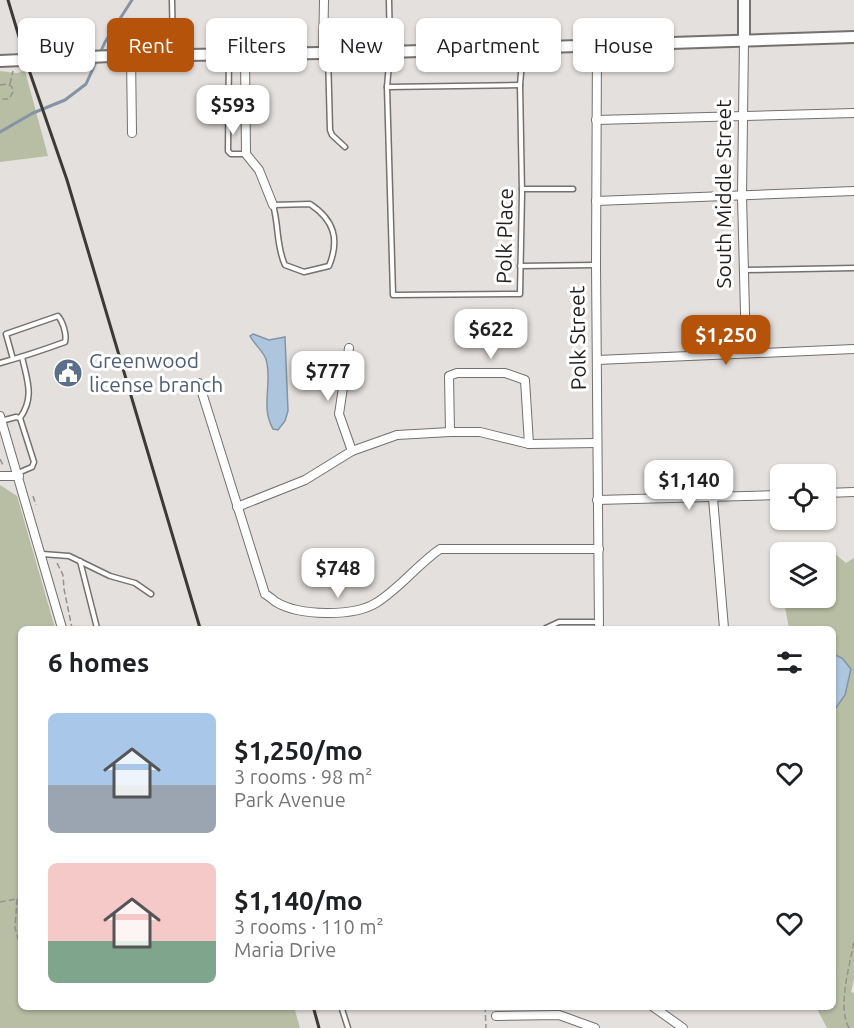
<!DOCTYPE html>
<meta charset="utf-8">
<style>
body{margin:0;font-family:Ubuntu,sans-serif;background:#f6f6f6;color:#202124;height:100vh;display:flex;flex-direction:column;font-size:22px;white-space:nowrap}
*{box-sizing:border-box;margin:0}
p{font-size:20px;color:#757577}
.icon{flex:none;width:33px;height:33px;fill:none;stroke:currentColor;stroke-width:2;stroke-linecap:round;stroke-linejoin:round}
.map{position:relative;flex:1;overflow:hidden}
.details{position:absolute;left:18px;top:626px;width:818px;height:384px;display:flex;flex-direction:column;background:#fff;border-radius:9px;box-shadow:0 2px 4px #0004}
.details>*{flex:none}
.guide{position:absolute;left:18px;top:18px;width:819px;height:54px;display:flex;gap:12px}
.controls{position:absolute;left:770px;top:464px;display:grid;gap:12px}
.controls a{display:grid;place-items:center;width:66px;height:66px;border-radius:9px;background:#fff;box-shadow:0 2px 4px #0004;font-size:30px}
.price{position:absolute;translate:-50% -51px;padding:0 14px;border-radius:12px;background:#fff;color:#222;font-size:20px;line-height:39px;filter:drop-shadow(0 2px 3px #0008)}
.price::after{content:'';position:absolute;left:50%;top:36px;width:18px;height:14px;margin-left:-9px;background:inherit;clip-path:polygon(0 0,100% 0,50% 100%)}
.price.current{background:#b45309;color:#fff}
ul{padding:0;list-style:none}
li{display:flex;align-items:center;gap:18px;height:150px;padding:0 30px}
li span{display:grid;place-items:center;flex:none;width:168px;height:120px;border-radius:9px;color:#555}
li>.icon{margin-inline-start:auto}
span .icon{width:72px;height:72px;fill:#fffc;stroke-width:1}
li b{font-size:26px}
h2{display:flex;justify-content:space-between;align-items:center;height:72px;padding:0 30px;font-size:26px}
.tag{padding:0 21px;border-radius:9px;background:#fff;box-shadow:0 2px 4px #0004;font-size:21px;line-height:54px}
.tag.current{background:#b45309;color:#fff}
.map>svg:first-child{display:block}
.green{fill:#b8bea4}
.water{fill:#adc5dd;stroke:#8494a4;stroke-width:1.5}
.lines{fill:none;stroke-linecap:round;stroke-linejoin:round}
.stream{stroke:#8494a4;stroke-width:3}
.lane-casing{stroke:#74716e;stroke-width:7}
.street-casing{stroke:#74716e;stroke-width:10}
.secondary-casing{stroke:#74716e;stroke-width:14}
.path{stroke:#969290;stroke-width:1.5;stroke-dasharray:6 3;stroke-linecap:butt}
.lane{stroke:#fff;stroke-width:4}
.street{stroke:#fff;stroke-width:8}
.secondary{stroke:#fff;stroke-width:10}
.rail{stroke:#3c3938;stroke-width:3}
.labels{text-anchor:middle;stroke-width:6;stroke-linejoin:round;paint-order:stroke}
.street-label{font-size:21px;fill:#232120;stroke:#fff}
.service-label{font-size:21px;fill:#4e5e75;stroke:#fff;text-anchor:start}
</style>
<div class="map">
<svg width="854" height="1028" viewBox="0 0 854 1028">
<rect width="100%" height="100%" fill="#e4e0dd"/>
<g class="green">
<polygon points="0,71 17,73 25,71 48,156 0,162"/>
<polygon points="0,485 17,496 55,628 21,628 21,1006 294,1007 300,1028 0,1028"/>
<polygon points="834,553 846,563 854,558 854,979 851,992 854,993 854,1028 827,1028 816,1007 832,1006 832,628 789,628 783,597 825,597 825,555"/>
</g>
<g class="water">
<path d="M253,334L269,340L285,337L288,411L285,421L278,430L273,429C260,407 273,382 266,359C263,351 254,344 250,336Z"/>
<polygon points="833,654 842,658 851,669 845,695 833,712"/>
</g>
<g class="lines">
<polyline class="stream" points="0,132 33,113 65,100 86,84 105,42 132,0"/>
<g class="lane-casing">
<g id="lane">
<polyline points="172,0 173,53"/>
<polyline points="389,0 390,52 387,87 393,295 520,294 522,193 520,85 523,49"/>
<polyline points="328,54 330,130 332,135 345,147"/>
<polyline points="229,55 228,151 231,154 246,154"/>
<polyline points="387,87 520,85"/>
<polyline points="522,189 573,189"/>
<path d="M310,204C334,220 340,239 329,266L304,272L285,265C276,246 279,225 273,205Z"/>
<polyline points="520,266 595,265"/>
<polyline points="744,270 854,268"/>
<path d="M0,363C22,357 43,350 65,342C67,335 63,322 58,316L6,334L13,359"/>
<path d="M20,418C35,397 27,380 22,357"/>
<polyline points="1,421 16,417 20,418"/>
<polyline points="18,473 32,467 34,462 20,418"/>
<polyline points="42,554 69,556 110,576 135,583 151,594"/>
<polyline points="80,561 97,628"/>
<polyline points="546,628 559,622 598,622"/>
<polyline points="341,1006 348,1028"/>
</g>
</g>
<g class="street-casing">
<g id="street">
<polyline points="744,40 742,196 746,352"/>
<polyline points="597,46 596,265 599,628"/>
<polyline points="323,54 324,0"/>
<polyline points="131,55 132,133"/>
<polyline points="245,55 246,154 259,170 273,205"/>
<polyline points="596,120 854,113"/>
<polyline points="596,201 854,191"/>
<polyline points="349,348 339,414 352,451"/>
<polyline points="597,360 854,349"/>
<path d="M199,383L265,594C269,596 273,600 276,602C299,616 353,617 376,603C400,588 417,565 440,549H599"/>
<polyline points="0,416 62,628"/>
<polyline points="450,432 449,376 457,373 505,373 525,380 529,444"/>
<polyline points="0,476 19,476"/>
<polyline points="825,493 854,492"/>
<polyline points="713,498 724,628"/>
<polyline points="597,500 780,495"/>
<polyline points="237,507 305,480 352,451 397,435 450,432 480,432 529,444 597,443"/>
<polyline points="652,1006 683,1028"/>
<polyline points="496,1016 559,1015 595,1028"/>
</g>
</g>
<g class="secondary-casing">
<g id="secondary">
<polyline points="744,40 744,0"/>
<polyline points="0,61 111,56 390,52 854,37"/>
</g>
</g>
<g class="path">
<polyline points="10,84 13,71"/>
<polyline points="0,85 8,84 12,87 13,92 9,99 0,99"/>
<polyline points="0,459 3,465"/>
<polyline points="33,496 36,505"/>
<polyline points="57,563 63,575 64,589 72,628"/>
<polyline points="17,899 15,928 21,949"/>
<polyline points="0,902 21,898"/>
<polyline points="485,1006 486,1028"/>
<path d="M849,1028C837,1007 850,965 854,941"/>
</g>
<use href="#lane" class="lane"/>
<use href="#street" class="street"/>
<use href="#secondary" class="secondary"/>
<g class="rail">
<polyline points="8,0 29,70 67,180 200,628"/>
<polyline points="313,1006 319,1028"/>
</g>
</g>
<defs>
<g id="civic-disc" transform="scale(1.5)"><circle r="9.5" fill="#5c6f8a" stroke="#fff"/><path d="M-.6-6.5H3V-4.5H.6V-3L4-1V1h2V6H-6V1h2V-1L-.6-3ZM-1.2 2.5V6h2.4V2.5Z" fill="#fff"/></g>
</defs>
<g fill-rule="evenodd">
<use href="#civic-disc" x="68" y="373"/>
</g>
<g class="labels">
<g class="street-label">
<text transform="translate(724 194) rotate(-90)" y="7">South Middle Street</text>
<text transform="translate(505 236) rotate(-89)" y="7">Polk Place</text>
<text transform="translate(578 338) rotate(-91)" y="7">Polk Street</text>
</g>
<g class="service-label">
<text x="89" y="368">Greenwood<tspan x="89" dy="24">license branch</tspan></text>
</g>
</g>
</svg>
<div class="controls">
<a><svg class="icon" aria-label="locate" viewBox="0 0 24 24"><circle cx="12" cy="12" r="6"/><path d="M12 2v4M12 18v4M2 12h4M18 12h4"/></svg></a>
<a><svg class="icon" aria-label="layers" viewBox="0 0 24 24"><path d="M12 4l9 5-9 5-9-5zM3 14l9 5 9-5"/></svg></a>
</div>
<b class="price" style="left:233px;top:136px">$593</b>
<b class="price" style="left:491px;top:360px">$622</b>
<b class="price current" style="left:726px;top:366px">$1,250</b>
<b class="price" style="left:328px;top:402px">$777</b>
<b class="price" style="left:689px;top:511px">$1,140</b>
<b class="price" style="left:338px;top:599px">$748</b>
<div class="guide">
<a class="tag">Buy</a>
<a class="tag current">Rent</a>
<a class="tag">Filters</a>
<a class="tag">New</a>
<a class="tag">Apartment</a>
<a class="tag">House</a>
</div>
<section class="details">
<h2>6 homes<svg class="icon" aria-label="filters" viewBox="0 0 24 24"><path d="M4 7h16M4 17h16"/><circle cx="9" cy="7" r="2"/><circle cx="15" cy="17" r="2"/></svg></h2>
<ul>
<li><span style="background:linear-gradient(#a9c7e8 60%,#9aa5b1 0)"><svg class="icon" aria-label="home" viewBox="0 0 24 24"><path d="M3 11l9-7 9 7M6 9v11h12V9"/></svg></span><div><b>$1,250/mo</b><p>3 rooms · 98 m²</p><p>Park Avenue</p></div><svg class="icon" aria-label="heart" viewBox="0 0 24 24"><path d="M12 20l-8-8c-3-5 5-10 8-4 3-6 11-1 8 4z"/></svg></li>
<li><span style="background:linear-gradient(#f6c9c9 65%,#7fa58c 0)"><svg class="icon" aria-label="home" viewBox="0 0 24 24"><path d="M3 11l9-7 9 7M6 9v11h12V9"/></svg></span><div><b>$1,140/mo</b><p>3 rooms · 110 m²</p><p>Maria Drive</p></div><svg class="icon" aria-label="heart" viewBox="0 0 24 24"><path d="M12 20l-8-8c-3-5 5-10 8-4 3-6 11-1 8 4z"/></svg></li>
</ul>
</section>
</div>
